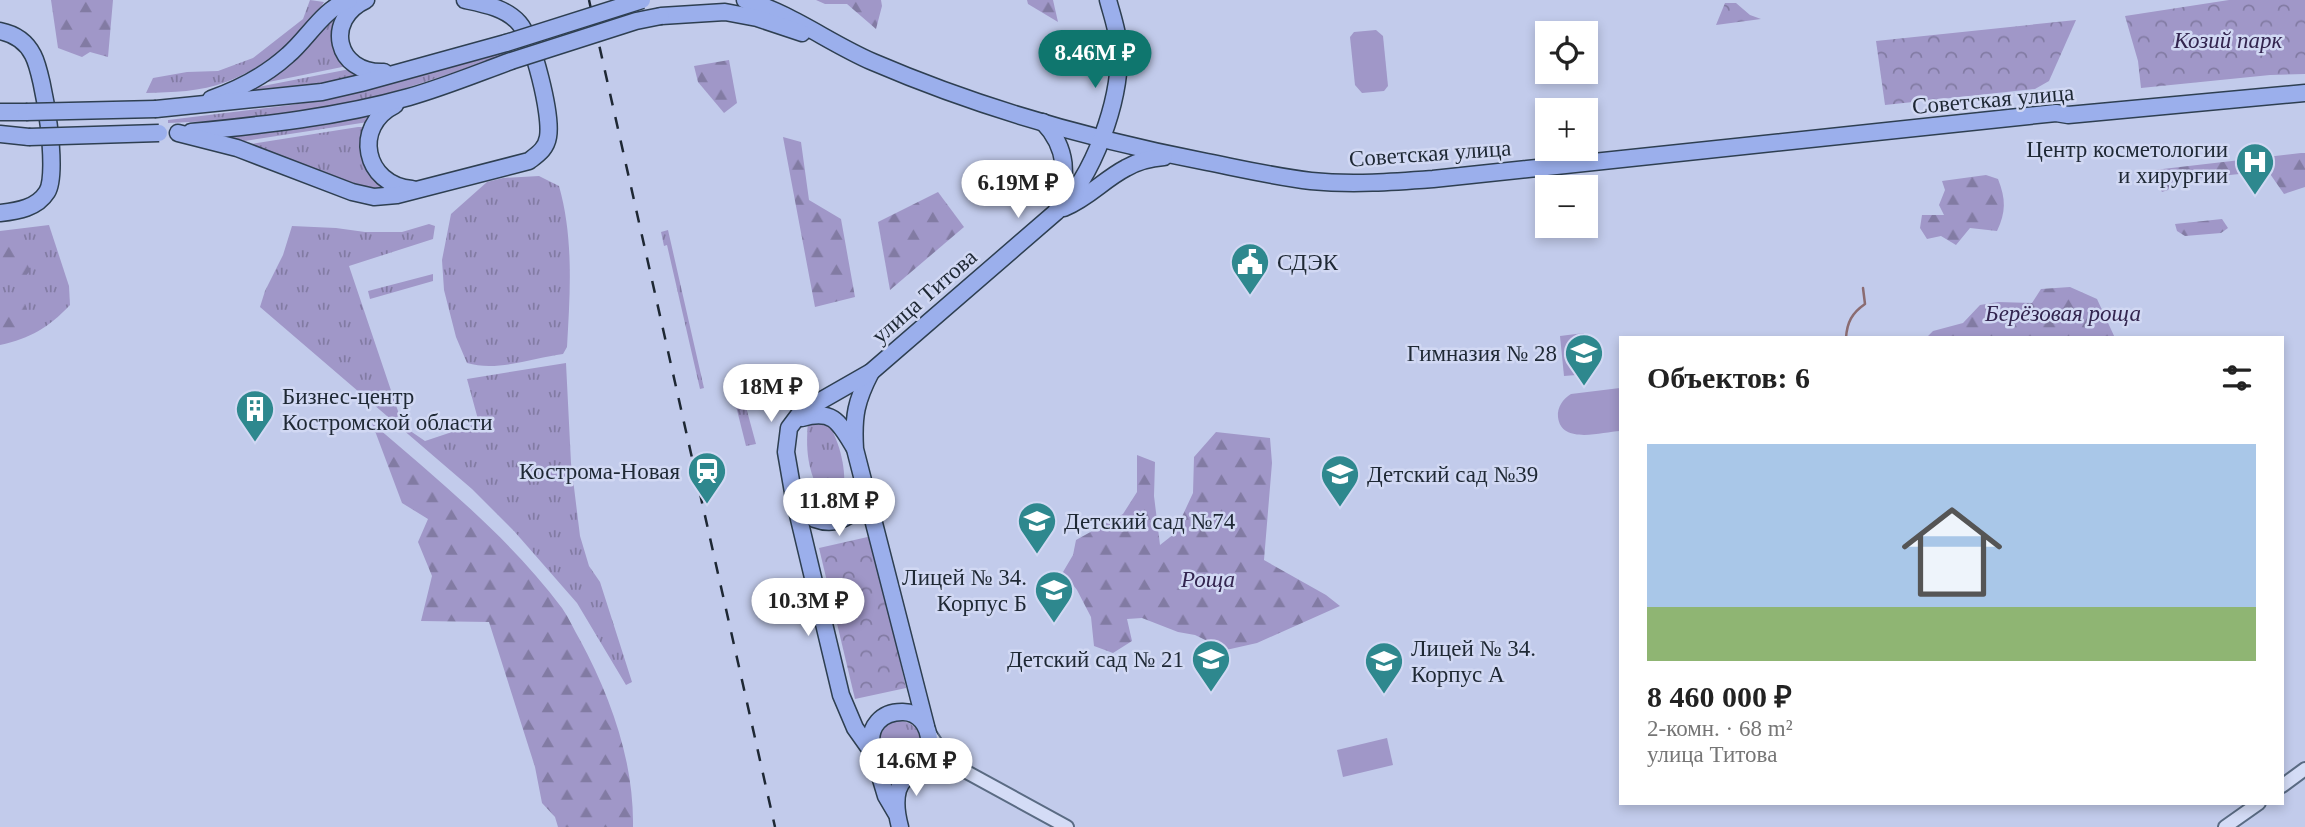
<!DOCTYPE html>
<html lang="ru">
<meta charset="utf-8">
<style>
body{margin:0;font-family:Georgia,serif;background:#f6f6f6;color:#222;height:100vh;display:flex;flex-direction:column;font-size:26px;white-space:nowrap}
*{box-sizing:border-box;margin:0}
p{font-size:23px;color:#767676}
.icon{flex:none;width:38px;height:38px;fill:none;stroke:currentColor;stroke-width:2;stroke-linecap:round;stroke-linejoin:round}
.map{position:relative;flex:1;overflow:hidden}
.details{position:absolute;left:1619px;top:336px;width:665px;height:469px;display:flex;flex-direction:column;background:#fff;border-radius:0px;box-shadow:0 4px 10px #0003}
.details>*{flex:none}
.fabs{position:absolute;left:1535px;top:21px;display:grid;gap:14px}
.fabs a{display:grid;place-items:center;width:63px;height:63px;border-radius:0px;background:#fff;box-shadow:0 4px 10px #0003;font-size:35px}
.price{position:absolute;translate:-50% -60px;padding:0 16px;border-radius:24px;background:#fff;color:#222;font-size:23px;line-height:46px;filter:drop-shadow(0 2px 4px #0008)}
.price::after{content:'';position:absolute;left:50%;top:42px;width:21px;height:16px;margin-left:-10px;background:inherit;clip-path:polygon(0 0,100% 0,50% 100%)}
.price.current{background:#0f766e;color:#fff}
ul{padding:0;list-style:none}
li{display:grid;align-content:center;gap:14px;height:371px;padding:0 28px}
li+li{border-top:2px solid #e0e0e0}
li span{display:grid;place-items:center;height:217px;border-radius:0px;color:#555}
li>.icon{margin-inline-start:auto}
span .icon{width:126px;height:126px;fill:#fffc;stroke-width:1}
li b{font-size:30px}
h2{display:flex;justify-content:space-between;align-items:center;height:84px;padding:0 28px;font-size:30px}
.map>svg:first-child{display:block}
.grass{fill:url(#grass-tufts)}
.forest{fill:url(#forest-firs)}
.park{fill:url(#park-crowns)}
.garden{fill:#a097c8}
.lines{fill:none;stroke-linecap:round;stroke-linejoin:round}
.stream{stroke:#8b6c71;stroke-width:2.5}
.minor-casing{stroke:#5a6b83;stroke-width:16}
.major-casing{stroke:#2e3f51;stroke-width:19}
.minor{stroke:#d4dcf6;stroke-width:12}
.major{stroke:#9bafec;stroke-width:16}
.rail{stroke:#1e2834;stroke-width:2.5;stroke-dasharray:12 12;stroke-linecap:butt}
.major-bridge-casing{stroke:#2e3f51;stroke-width:19;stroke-linecap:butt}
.major-bridge{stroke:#9bafec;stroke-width:16}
.labels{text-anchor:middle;stroke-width:5;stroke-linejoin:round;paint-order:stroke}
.park-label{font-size:23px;font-style:italic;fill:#33254f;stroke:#d1d8f3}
.street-label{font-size:23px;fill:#1e2834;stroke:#d1d8f3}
.poi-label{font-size:23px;fill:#1e2834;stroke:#d1d8f3;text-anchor:end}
</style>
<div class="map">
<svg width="2305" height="827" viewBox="0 0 2305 827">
<defs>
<pattern id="grass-tufts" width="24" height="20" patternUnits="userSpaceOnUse" patternTransform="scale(1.75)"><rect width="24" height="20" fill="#a097c8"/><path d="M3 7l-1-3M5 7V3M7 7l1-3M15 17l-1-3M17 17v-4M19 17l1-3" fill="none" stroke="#827ba3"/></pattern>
<pattern id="forest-firs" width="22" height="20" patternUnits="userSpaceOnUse" patternTransform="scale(1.75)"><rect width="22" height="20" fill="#a097c8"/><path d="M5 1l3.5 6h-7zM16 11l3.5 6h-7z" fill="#827ba3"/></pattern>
<pattern id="park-crowns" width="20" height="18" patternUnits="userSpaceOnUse" patternTransform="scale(1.75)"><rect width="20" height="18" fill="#a097c8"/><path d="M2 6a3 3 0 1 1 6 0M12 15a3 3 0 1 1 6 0" fill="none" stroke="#827ba3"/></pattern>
</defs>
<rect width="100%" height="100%" fill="#c2cbeb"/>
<g class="grass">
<path d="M310,0L324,2C304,38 264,67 226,82C201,92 172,92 146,93L153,78L187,72L218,71L253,58L303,19Z"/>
<polygon points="346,8 347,66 254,85 322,25"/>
<path d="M505,51L506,54C437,79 369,102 296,114C254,121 211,121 168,123V120L291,105L335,98Z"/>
<polygon points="350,69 362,78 229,100 248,89"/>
<polygon points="372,114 368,122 238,142 224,138"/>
<polygon points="358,127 366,127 390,192 375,192 245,145"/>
<path d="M539,176L559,186C574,239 570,294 567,347L563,354C533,358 497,372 467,363L456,337L444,290L442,260L451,214L487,182L503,178Z"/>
<polygon points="429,224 435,226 433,239 349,266 403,426 425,441 479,423 467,379 566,363 571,463 580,536 589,566 600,582 632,682 626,685 577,603 514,531 472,489 260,307 265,291 283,255 292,226 336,228 365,232 402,232"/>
<path d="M49,225L69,286L70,305C48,328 31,338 0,345V231Z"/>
<polygon points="668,230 704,388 700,389 667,245 664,246 661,232"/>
<polygon points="433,274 433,281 370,299 368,291"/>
<polygon points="743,396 756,444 746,446 734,398"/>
<path d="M827,420C841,446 846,467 844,496L825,501C809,477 805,453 808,424Z"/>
<circle cx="900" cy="741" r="20"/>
</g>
<g class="forest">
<polygon points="51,0 113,0 108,57 90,52 82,57 58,48"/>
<polygon points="816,0 881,0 882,6 876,29 847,4 825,4"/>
<polygon points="1027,0 1053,0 1058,22 1028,4"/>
<polygon points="729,60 737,103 724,113 698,82 694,66"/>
<polygon points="783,137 801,142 809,200 841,219 855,297 815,307"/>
<polygon points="2301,153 2305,153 2305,187 2284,194 2268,171 2173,181 2168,190 2162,192 2150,172 2154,170"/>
<path d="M1986,175L1998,179C2006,199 2006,212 1997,231L1970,228L1956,245L1941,236L1927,239L1920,228L1922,215H1944L1939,205L1945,190L1942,181Z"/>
<polygon points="938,192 964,227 890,290 878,222"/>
<polygon points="2222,219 2228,228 2221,233 2185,236 2177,231 2175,224"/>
<polygon points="0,241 22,248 30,271 21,281 0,280"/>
<polygon points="2070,287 2097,299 2115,338 1926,338 1933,331 1963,323 1980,305 1998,302 2032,303 2041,289"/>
<polygon points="23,300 28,314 16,331 0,335 0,304"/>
<path d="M372,423C438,480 509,537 562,608C569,618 574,630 580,640C611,698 634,761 633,827H558L555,817L542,803L535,767L489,622L421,621L432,576L418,542L428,519L402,503Z"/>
<polygon points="1216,432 1270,438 1272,463 1264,560 1326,595 1340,606 1257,643 1226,650 1195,635 1178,632 1142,618 1127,619 1132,641 1113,653 1094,646 1091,617 1077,590 1063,572 1073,555 1076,540 1123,514 1137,492 1137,455 1155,462 1154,496 1160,545 1174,534 1193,493 1194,457"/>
</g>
<g class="park">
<polygon points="2229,0 2305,0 2305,74 2270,75 2141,88 2138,61 2125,16"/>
<polygon points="1725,3 1736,3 1750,15 1761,19 1716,25"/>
<polygon points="2076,20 2049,81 2035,89 1885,105 1876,41"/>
<polygon points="872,536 906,688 855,699 819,548"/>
</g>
<g class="garden">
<polygon points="1376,30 1383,36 1388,86 1384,91 1362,93 1355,85 1350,37 1354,32"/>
<polygon points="1584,333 1589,374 1564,376 1560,336"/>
<path d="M1620,388V431C1602,432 1561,445 1558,417C1557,407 1563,399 1571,394Z"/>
<polygon points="1387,738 1393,765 1343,777 1337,750"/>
</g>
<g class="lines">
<path class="stream" d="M1846,338C1847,322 1852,313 1865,304L1863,288"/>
<g class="minor-casing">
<g id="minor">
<polyline points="930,734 945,757 961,769 1067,827"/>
<polyline points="914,769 960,769"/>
<polyline points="2282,786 2305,769"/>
<polyline points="2225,827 2259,803"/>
</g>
</g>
<g class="major-casing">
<g id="major">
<path d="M366,0C324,19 335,74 384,72"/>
<path d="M745,0C791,13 829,43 873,62C980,108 1093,140 1207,162C1242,169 1277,177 1311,181C1352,185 1393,182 1433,179L2056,113L2068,115L2305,93"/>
<polyline points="661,16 725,12 757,18 802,33"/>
<path d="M0,31C15,34 26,41 33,55C44,76 59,173 47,192C37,208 18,211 0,213"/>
<path d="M211,99C239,89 266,75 288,55C308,38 323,9 349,0"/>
<path d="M395,105C352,126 364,185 412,189"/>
<polyline points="156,109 322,92 361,83 506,43"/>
<polyline points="0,112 26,112"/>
<path d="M1043,122C1068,148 1068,177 1057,210"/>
<path d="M191,132C264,125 338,117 409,97C444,87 478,73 511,61"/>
<path d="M178,133L237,148L352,192L374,197L397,195L529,161C538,154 546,149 548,137C552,115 533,39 519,23C506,8 484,4 465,0"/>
<polyline points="0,134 29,137"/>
<path d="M1064,208C1090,197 1103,180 1126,168C1138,161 1151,158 1164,157"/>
<path d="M871,372C856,401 853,416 855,449L926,726"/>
<path d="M802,418C833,409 839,422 854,447"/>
<path d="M795,500C801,507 807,515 815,519C839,528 862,512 865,489"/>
<path d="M872,752L855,728L841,695L794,498L786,452L789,428L801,412L871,372L1056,212C1094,177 1121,100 1119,48C1118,32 1112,15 1108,0"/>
<polyline points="874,756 886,796 896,813"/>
<path d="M900,827C897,816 895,801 898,790C903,776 914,772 923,762C932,751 931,732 922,721C917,715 911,712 903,712C857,711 861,778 914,769"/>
</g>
</g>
<use href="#minor" class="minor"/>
<use href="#major" class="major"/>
<polyline class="rail" points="589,0 775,827"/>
<g class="major-bridge-casing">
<g id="major-bridge">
<polyline points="506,43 642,0"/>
<polyline points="511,61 636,21 661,16"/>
<polyline points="26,112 156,109"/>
<polyline points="29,137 159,133"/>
</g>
</g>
<use href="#major-bridge" class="major-bridge"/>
</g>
<defs>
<g id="hospital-pin" transform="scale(2.0125)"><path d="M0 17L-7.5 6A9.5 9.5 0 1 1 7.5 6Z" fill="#2e888e" stroke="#d1d8f3"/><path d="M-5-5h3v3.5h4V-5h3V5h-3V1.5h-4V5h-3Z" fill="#fff"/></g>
<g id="civic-pin" transform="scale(2.0125)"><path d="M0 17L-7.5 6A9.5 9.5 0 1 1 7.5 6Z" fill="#2e888e" stroke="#d1d8f3"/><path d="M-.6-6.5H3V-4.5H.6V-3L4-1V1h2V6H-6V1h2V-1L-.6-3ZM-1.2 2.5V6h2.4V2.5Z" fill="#fff"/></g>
<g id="school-pin" transform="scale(2.0125)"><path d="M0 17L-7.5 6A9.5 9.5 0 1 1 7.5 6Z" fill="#2e888e" stroke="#d1d8f3"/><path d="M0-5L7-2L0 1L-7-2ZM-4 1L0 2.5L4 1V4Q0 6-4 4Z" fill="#fff"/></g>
<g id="building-pin" transform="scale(2.0125)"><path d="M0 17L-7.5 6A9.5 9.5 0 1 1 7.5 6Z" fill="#2e888e" stroke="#d1d8f3"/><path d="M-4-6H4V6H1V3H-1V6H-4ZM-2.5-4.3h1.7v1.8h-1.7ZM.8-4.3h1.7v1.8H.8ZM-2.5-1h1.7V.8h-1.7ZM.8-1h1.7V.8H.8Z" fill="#fff"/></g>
<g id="station-pin" transform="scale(2.0125)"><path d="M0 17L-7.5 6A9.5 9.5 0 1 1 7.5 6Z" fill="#2e888e" stroke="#d1d8f3"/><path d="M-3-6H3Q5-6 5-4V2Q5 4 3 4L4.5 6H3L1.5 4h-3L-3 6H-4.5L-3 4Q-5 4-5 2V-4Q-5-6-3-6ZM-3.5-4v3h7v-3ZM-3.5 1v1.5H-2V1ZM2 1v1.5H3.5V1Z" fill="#fff"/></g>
</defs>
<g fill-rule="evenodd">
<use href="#hospital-pin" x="2255" y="162"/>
<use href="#civic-pin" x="1250" y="262"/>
<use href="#school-pin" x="1584" y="353"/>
<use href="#building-pin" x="255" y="409"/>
<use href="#station-pin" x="707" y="471"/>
<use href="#school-pin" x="1340" y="474"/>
<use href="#school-pin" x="1037" y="521"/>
<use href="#school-pin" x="1054" y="590"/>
<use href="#school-pin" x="1211" y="659"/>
<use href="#school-pin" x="1384" y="661"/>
</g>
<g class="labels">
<g class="park-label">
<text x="2228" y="48">Козий парк</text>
<text x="2063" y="321">Берёзовая роща</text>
<text x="1208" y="587">Роща</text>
</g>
<g class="street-label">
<text transform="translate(1993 99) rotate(-5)" y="8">Советская улица</text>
<text transform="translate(1430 153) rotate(-4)" y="8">Советская улица</text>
<text transform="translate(924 296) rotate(-41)" y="8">улица Титова</text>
</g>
<g class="poi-label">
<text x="2228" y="157">Центр косметологии<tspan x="2228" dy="26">и хирургии</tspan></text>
<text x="1277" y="270" text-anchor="start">СДЭК</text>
<text x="1557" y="361">Гимназия № 28</text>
<text x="282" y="404" text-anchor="start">Бизнес-центр<tspan x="282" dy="26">Костромской области</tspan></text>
<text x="680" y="479">Кострома-Новая</text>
<text x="1367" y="482" text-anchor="start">Детский сад №39</text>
<text x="1064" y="529" text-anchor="start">Детский сад №74</text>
<text x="1027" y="585">Лицей № 34.<tspan x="1027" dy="26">Корпус Б</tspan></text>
<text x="1411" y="656" text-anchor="start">Лицей № 34.<tspan x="1411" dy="26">Корпус А</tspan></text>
<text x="1184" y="667">Детский сад № 21</text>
</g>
</g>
</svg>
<div class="fabs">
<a><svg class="icon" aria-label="locate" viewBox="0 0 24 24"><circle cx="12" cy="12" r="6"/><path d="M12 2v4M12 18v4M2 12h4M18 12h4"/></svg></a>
<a>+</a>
<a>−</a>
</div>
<b class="price current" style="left:1095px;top:90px">8.46M ₽</b>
<b class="price" style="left:1018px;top:220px">6.19M ₽</b>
<b class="price" style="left:771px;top:424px">18M ₽</b>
<b class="price" style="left:839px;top:538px">11.8M ₽</b>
<b class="price" style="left:808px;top:638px">10.3M ₽</b>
<b class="price" style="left:916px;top:798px">14.6M ₽</b>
<section class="details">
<h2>Объектов: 6<svg class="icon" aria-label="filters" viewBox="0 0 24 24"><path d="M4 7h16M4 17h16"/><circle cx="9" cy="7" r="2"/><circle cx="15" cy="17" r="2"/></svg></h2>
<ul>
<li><span style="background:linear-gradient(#a9c7e8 75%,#8fb573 0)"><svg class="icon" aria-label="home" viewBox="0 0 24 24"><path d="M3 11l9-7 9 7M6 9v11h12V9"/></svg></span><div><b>8 460 000 ₽</b><p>2-комн. · 68 m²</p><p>улица Титова</p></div></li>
</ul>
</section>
</div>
